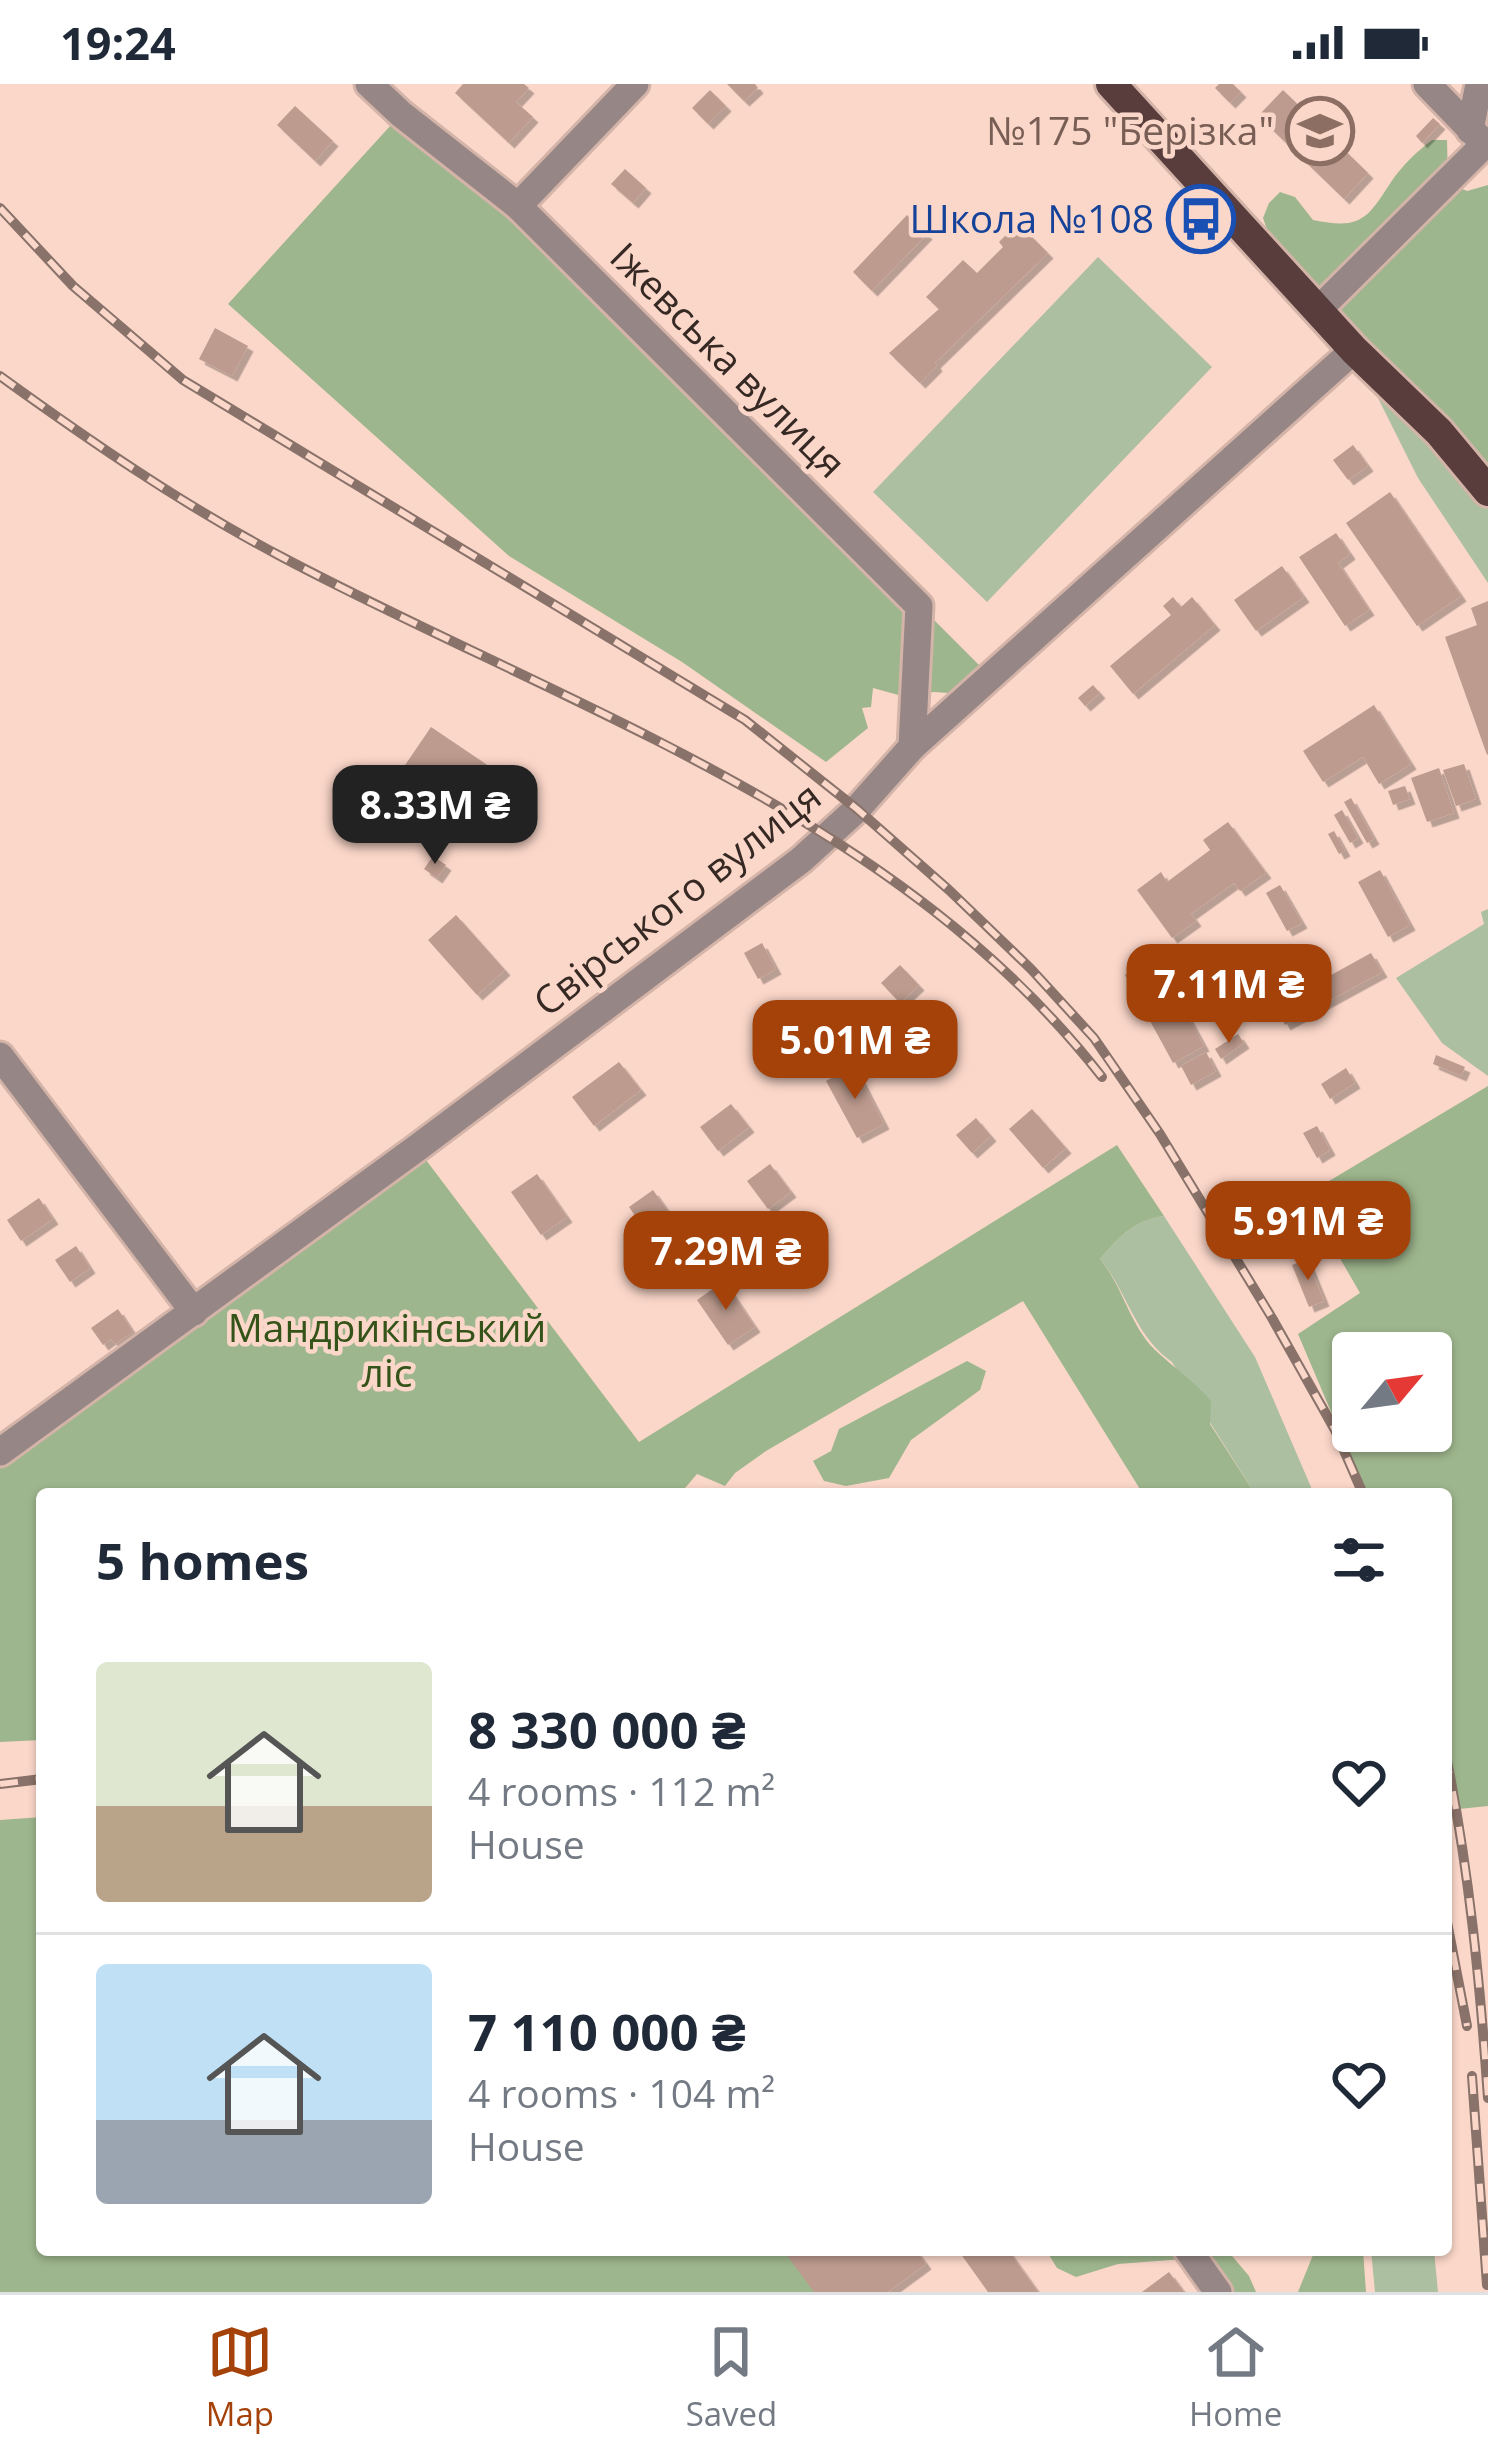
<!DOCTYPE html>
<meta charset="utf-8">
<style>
body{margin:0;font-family:"Open Sans",sans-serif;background:#f2f2f3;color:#1f2937;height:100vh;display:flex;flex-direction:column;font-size:45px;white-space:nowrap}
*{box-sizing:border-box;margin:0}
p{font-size:39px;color:#747a83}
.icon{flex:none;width:66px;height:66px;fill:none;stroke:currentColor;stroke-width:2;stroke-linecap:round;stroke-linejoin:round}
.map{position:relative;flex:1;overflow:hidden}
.drawer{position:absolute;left:36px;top:1404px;width:1416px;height:768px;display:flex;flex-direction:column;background:#fff;border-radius:12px;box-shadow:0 3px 9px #0004}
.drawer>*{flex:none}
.needle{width:78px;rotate:61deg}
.controls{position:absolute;left:1332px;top:1248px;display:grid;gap:24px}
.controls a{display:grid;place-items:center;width:120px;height:120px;border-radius:12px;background:#fff;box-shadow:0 3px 9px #0004;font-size:60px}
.price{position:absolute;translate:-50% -102px;padding:0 27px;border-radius:24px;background:#a5420a;color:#fff;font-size:39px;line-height:78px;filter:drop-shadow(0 3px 6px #0008)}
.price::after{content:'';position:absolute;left:50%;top:72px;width:36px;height:27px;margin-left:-18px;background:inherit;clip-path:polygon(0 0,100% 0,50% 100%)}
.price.active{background:#222;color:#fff}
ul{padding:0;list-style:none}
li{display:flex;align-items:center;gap:36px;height:300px;padding:0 60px}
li+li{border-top:3px solid #e0e1e3}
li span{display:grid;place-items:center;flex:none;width:336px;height:240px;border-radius:12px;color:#555}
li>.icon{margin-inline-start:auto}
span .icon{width:144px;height:144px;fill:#fffc;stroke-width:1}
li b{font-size:51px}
h2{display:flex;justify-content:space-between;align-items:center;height:144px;padding:0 60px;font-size:51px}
.status{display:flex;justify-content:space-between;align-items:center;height:84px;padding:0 60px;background:#fff;direction:ltr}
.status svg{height:33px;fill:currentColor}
.menu{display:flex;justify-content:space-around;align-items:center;height:168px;border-top:3px solid #e0e1e3;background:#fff;font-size:33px;color:#747a83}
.menu a{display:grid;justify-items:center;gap:6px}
.menu .active{color:#a5420a}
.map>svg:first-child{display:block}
.green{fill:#acbfa0}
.forest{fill:#9eb68d;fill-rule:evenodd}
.building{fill:#bd9b8e;filter:url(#shadow)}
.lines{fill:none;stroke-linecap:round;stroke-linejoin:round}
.minor-casing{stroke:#d4b4a8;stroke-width:33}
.major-casing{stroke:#d4b4a8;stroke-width:36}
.minor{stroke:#968685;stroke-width:27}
.major{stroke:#583d3c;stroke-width:30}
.rail-casing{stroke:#897269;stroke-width:10}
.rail{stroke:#fbd7c9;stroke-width:6;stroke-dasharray:18;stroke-linecap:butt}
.labels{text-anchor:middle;stroke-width:9;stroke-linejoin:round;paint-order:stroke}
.education-label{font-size:39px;fill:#785e54;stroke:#fbd7c9;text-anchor:end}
.transit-label{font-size:39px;fill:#164399;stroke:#fbd7c9;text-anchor:end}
.street-label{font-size:39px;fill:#362924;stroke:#fbd7c9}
.park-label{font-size:39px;fill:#345319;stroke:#fbd7c9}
</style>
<div class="status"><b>19:24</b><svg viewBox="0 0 49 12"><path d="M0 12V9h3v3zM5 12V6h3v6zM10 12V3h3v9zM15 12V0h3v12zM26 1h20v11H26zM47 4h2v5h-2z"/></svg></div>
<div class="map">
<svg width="1488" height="2208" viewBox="0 0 1488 2208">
<defs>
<filter id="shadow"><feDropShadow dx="5.5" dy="5.5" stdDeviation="0" flood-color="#0004"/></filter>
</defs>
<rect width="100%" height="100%" fill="#fbd7c9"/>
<g class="green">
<polygon points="1098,173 1212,283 987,518 873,408"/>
<polygon points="1354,266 1488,407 1488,499 1418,394"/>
<polygon points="1488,825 1488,992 1442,959 1396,894 1484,840 1481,828"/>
<path d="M1164,1132L1255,1273L1314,1410H1255L1172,1278C1134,1251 1128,1209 1100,1175C1120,1152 1133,1137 1164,1132Z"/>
<polygon points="1371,2166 1434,2166 1438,2208 1375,2208"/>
</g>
<g class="forest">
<polygon points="401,30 704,306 991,593 963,610 934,608 902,612 873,604 871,623 862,624 868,644 826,678 682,578 509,472 228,220"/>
<path d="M1432,56H1447L1448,99L1467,107L1488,101V407L1272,160L1263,134L1269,119L1280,108L1295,113L1313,136C1361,146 1367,135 1391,98C1402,82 1416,68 1432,56Z"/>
<path d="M1488,1002V1722L1459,1725L1446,1665V1410H1366L1298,1250L1360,1209L1304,1112ZM1353,1269H1431V1347H1353Z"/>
<path d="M1117,1061L1164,1132C1133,1137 1120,1152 1100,1175C1123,1203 1129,1239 1154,1265C1173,1283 1194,1297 1211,1317L1210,1340L1255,1410H1143L1023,1217L766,1367L735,1389L725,1402L697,1390L680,1410H42V1656L0,1658V1368L417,1064L639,1358Z"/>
<polygon points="967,1277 986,1287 980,1306 911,1356 889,1394 846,1402 824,1397 813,1377 831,1367 839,1345"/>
<polygon points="42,1733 42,2166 793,2166 824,2208 0,2208 0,1736"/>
<polygon points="1046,2166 1227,2166 1249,2192 1256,2208 1225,2208 1184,2175 1118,2180 1076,2193 1057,2184"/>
<polygon points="1315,2166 1363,2166 1366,2208 1298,2208"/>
</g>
<g class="building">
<polygon points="463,0 524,0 529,4 516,18 533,33 509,59 455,9"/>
<polygon points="727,0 755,0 758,4 744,17"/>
<polygon points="1219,0 1233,0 1241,8 1230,19 1215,4"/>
<polygon points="710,6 726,22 708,40 692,24"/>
<polygon points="1283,6 1368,89 1344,115 1258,32"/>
<polygon points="295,22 333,57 315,77 277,41"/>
<polygon points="1433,34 1440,40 1422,59 1416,52"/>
<polygon points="625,85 646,104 633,119 611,100"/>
<polygon points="907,131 927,150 872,207 853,188"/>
<polygon points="1018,139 1048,169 935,279 937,282 920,299 889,269 939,225 926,213 963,176 977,189 1003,163 999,158"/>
<polygon points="215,244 248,262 232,292 199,275"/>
<polygon points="1353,361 1368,382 1348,396 1333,376"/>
<polygon points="1390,408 1461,512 1417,542 1346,439"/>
<polygon points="1336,449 1350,470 1338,479 1369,526 1345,542 1299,473"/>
<polygon points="1282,482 1304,513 1256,547 1234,516"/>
<polygon points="1173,513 1181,523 1192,513 1215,541 1133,610 1110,582 1171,531 1163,522"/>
<polygon points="1488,517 1488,670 1487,671 1445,553 1477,541 1471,524"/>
<polygon points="1093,601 1100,609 1085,622 1078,614"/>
<polygon points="1374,621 1411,680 1379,700 1363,673 1323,698 1303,667"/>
<polygon points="431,643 526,707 496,751 401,687"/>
<polygon points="1464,680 1476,715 1456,722 1443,686"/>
<polygon points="1439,684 1454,729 1427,738 1411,694"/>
<polygon points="1405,702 1410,715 1393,721 1388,707"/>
<polygon points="1351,714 1374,755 1367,759 1344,718"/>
<polygon points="1342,726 1358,754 1350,759 1334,731"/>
<polygon points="1228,738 1266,789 1240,807 1234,799 1191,830 1196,837 1172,854 1137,806 1161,788 1167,798 1210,766 1203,756"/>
<polygon points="1334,747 1345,767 1339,770 1328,750"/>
<polygon points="433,772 446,781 437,794 424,785"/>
<polygon points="1380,786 1410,841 1388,853 1358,798"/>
<polygon points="1280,801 1302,839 1287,847 1266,809"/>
<polygon points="456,831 505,886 477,911 428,856"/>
<polygon points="762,859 776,885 758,895 744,869"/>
<polygon points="1371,869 1382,888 1285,941 1275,922"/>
<polygon points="1156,874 1204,962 1173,979 1125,891"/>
<polygon points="900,881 919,901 900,919 881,899"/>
<polygon points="833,926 847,951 827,961 814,936"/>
<polygon points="1238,950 1244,959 1221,975 1215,965"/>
<polygon points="1206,968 1216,987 1191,1001 1181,982"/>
<polygon points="1436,971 1465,983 1461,992 1433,980"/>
<polygon points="619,978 641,1006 594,1042 572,1013"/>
<polygon points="854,982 884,1040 857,1054 826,997"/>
<polygon points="1346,984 1355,999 1330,1015 1321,1000"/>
<polygon points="731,1020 749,1043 718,1067 700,1043"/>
<polygon points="1032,1025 1066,1064 1043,1084 1009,1045"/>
<polygon points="976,1034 991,1052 972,1069 956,1051"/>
<polygon points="1317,1042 1330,1066 1317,1074 1303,1049"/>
<polygon points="770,1080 791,1108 768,1125 747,1097"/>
<polygon points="537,1090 567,1133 541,1151 511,1108"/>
<polygon points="653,1106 692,1161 667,1178 629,1123"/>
<polygon points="39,1114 53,1135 21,1157 7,1136"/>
<polygon points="76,1162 90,1184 70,1198 55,1176"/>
<polygon points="1307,1175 1324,1217 1309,1223 1292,1181"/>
<polygon points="724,1197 755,1243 728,1261 697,1216"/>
<polygon points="118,1225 133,1248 115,1260 111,1255 103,1261 91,1244"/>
<polygon points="783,2166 916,2166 926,2180 888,2208 814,2208"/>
<polygon points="958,2166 1008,2166 1038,2208 988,2208"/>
<polygon points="1169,2188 1184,2208 1142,2208"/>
</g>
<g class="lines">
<g class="minor-casing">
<g id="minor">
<polyline points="369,0 401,30 518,122 919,522 912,663"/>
<polyline points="1427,0 1485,60"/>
<polyline points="1470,46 1479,0"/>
<polyline points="518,122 635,0"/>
<polyline points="1319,225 1488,57"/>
<polyline points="0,972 194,1228"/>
<polyline points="0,1368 417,1064 801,776 857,725 912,663 1354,266"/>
<polyline points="1188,2166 1218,2208"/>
</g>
</g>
<g class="major-casing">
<polyline id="major" points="1111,0 1354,266 1439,348 1488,407"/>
</g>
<use href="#minor" class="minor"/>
<use href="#major" class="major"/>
<g class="rail-casing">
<g id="rail">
<polyline points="0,124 73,202 183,296 745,636 857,725 949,806 1031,885 1094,954 1160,1050 1272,1234 1335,1346 1363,1410"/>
<path d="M0,292C90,357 183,421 282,473C566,623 897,730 1102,993"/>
<path d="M1446,1672C1469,1785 1480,1899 1488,2014"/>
<polyline points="0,1700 42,1695"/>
<polyline points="1446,1833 1467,1942"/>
<polyline points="1472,1992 1487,2201"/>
</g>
</g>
<use href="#rail" class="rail"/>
</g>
<defs>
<g id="school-ring" transform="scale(3.45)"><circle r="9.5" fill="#fbd7c9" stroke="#8d6e63" stroke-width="1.5"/><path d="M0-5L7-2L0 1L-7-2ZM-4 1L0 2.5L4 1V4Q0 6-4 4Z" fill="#8d6e63"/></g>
<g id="bus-ring" transform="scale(3.45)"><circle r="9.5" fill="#fbd7c9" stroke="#1a4fb4" stroke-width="1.5"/><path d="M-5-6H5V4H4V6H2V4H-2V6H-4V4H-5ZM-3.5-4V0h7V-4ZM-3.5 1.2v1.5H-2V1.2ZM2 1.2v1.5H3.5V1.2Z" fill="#1a4fb4"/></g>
</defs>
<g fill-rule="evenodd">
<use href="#school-ring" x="1320" y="47"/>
<use href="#bus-ring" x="1201" y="135"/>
</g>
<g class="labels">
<g class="education-label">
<text x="1274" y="61">№175 "Берізка"</text>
</g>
<g class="transit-label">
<text x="1154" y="149">Школа №108</text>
</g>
<g class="street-label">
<text transform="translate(728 276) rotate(45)" y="14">Іжевська вулиця</text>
<text transform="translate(677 815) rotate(-38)" y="14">Свірського вулиця</text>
</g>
<g class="park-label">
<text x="387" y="1258">Мандрикінський<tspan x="387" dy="45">ліс</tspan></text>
</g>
</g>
</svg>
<div class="controls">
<a><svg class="needle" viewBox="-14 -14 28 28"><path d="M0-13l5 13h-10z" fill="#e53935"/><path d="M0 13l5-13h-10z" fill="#747a83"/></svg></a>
</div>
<b class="price active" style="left:435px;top:783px">8.33M ₴</b>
<b class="price" style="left:1229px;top:962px">7.11M ₴</b>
<b class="price" style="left:855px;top:1018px">5.01M ₴</b>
<b class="price" style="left:1308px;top:1199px">5.91M ₴</b>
<b class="price" style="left:726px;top:1229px">7.29M ₴</b>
<section class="drawer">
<h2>5 homes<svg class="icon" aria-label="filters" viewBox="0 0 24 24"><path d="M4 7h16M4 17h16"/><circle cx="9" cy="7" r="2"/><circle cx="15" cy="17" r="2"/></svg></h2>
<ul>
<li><span style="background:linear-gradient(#dfe7d0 60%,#b9a48a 0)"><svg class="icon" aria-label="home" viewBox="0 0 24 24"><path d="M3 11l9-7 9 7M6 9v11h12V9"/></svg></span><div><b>8 330 000 ₴</b><p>4 rooms · 112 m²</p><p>House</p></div><svg class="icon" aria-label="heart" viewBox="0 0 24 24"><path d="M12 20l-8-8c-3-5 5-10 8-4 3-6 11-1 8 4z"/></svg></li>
<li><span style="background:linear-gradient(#bfe0f5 65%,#9aa5b1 0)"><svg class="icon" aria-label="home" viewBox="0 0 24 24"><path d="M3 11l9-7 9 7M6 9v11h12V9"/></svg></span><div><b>7 110 000 ₴</b><p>4 rooms · 104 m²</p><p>House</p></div><svg class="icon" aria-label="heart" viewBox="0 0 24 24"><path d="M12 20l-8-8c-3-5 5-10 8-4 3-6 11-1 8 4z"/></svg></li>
</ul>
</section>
</div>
<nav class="menu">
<a class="active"><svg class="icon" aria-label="map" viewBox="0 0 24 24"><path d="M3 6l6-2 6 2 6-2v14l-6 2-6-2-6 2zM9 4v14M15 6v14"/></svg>Map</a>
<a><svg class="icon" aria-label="saved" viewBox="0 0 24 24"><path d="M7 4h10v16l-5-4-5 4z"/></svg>Saved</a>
<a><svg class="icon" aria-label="home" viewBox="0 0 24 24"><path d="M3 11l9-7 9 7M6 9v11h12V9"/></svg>Home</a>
</nav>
